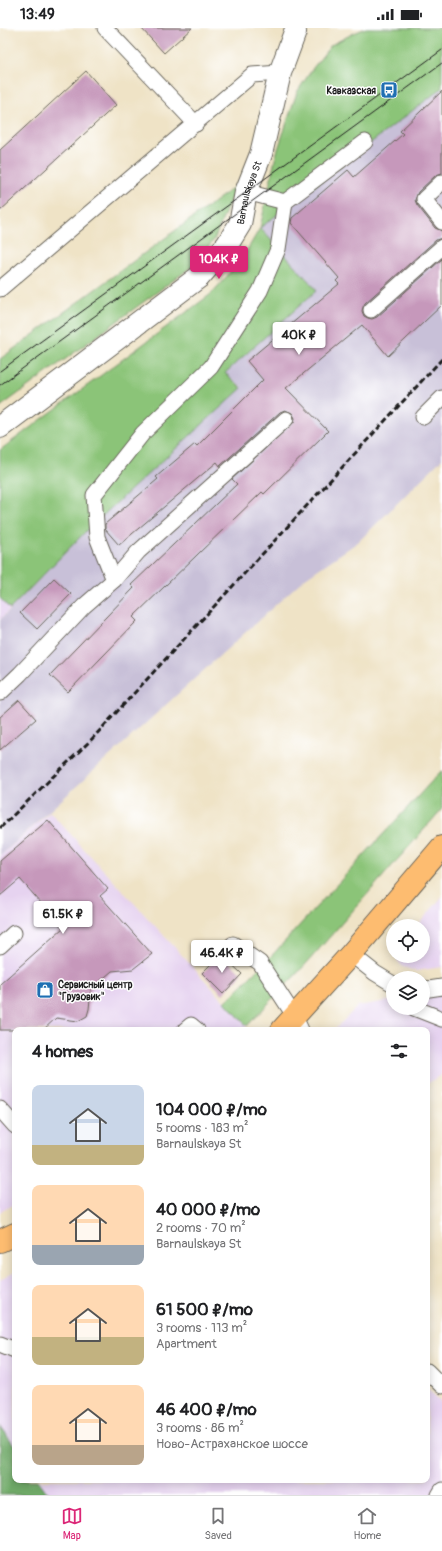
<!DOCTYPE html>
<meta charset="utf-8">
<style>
body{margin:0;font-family:Pangolin,sans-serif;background:#f2f2f2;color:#202124;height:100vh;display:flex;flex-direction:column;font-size:15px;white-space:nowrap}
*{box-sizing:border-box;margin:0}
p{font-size:13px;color:#757577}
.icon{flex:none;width:22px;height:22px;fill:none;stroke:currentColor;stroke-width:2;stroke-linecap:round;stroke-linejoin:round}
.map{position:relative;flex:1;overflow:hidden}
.details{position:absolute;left:12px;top:999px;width:418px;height:456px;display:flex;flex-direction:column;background:#fff;border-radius:8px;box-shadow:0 2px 10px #0003}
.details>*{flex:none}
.fabs{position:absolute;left:386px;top:891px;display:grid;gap:8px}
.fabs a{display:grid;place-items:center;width:44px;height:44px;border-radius:50%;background:#fff;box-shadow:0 2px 10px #0003;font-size:20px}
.price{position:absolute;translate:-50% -34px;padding:0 9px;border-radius:4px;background:#fff;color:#222;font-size:13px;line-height:26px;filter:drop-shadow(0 1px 2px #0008)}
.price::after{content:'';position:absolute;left:50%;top:24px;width:12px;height:9px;margin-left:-6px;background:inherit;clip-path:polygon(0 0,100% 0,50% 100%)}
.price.active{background:#db2777;color:#fff}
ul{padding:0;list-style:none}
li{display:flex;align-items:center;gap:12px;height:100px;padding:0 20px}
li span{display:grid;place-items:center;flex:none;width:112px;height:80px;border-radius:8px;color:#555}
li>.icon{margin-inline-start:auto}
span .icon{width:48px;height:48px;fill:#fffc;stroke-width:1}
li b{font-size:17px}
h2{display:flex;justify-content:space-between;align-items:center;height:48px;padding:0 20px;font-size:17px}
.status{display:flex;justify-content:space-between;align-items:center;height:28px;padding:0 20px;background:#fff;direction:ltr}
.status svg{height:11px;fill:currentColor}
.tabs{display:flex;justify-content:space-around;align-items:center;height:56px;border-top:1px solid #e0e0e0;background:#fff;font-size:11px;color:#757577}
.tabs a{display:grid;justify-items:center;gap:2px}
.tabs .active{color:#db2777}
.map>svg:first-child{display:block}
.built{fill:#e6d3f0}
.industrial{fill:#c8c0d8}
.green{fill:#8bc478;stroke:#54704a}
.forest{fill:#70aa68;stroke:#466342}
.building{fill:#c698bb}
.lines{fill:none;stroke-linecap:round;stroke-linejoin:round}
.lane-casing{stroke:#666258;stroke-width:17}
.street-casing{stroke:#666258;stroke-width:24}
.primary-casing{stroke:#666258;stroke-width:24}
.lane{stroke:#fff;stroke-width:15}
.street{stroke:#fff;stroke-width:22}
.primary{stroke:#fdbc70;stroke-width:22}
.tram{stroke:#1c1c1c;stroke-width:1}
.rail{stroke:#1c1c1c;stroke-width:3;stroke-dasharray:6 3;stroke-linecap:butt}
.labels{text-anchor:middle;stroke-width:3;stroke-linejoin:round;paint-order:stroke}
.poi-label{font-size:10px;font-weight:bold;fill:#1c1c1c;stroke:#fff;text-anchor:end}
.street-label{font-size:10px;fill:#1c1c1c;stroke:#fff}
</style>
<div class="status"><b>13:49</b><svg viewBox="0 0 49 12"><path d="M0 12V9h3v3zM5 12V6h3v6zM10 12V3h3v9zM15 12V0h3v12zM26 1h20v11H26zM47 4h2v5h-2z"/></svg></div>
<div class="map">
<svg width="442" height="1467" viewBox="0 0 442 1467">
<rect width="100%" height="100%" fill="#fff"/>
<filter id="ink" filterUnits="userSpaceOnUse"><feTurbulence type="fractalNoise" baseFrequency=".025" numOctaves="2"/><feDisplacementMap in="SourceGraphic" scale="8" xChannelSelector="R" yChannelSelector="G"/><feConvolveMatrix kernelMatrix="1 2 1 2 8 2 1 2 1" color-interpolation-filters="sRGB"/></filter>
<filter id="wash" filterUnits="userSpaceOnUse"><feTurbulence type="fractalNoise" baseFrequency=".012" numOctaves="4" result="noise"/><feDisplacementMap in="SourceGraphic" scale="16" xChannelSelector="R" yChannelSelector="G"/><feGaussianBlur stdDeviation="0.9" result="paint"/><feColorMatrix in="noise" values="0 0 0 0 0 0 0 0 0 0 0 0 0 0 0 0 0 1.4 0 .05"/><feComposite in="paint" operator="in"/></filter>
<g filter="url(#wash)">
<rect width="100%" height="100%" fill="#efe3c6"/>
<g class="built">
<polygon points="0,570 10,581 0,592"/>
<polygon points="50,784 247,998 243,1002 15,1002 15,1176 0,1184 0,828"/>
<polygon points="442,869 442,939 416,943 403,939 397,932 397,928 423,928 423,898 417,898"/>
<polygon points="442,966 442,1046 427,1056 427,1002 334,1002 358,978 393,972 393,980 423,980 423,968"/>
<polygon points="15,1244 15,1419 0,1398 0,1252"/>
<polygon points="427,1360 442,1375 442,1467 49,1467 38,1452 427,1452"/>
</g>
<polygon class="industrial" points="442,60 442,431 358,514 304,551 0,828 0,592 87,502 242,359 225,345 316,262 259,200"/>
<g class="green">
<polygon points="366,0 442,0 442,60 260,200 317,262 225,345 242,360 87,502 10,581 0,570 0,422 211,266 242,231 260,200 276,127 297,64 313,40 331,17 354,5"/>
<polygon points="236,158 214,212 190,240 0,379 0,331"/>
<polygon points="442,742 442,781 306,936 247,998 225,974 275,924"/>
</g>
<polygon class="forest" points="0,1398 15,1419 15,1452 38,1452 49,1467 0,1467"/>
<g id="blocks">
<g class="building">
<polygon points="141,0 192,0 164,25"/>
<polygon points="86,43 116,77 0,183 0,122"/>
<polygon points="442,63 442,145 436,147 418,164 415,172 417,177 435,200 442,203 442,210 436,212 365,275 363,279 362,283 364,288 368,290 372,291 377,289 442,231 442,277 388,328 362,297 286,360 328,403 264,466 262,464 133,589 137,593 68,664 50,647 134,560 131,557 237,456 232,451 294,394 295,390 292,385 285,382 280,384 220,438 217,434 119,517 105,501 105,496 158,451 156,449 195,416 197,418 263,352 247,333 339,256 336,253 339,250 291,195 292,190 348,142 354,149 403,106 400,103"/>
<polygon points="54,550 71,566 37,601 20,585"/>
<polygon points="19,672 36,691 0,722 0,689"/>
<polygon points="48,792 108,861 100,868 152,926 133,941 112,943 91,961 89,981 87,988 78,993 56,990 43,1002 0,1002 0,956 63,900 20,851 0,868 0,833"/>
<polygon points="221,926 242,946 223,966 202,945"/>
</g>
</g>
</g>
<g filter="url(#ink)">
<use href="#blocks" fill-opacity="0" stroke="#666258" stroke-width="1"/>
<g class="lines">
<g class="lane-casing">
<g id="lane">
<polyline points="105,0 196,96"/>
<polyline points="442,154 424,171 442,194"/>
<polyline points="246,164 285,174"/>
<polyline points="0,261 252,47 280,45"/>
<polyline points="371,282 442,219"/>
<polyline points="423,389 442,370"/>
<polyline points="114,552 97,509 94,467 143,405 211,339 260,263 278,221 285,174 365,114"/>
<polyline points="0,665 20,646 84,578 114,552 138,524 286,391"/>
<polyline points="233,916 260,935 295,989 301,1002"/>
<polyline points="0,918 14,905"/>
<polyline points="351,926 375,945 393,956"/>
<polyline points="423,960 429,961 442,959"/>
<polyline points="414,980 442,991"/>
<polyline points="185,1002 191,997 197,1002"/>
<polyline points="0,1081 15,1098"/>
<polyline points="0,1316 15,1322"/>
<polyline points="427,1343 442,1358"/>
<polyline points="439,1467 442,1462"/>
</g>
</g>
<g class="street-casing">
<g id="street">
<path id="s1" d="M0,399L199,249L227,217L240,196L246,164L261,126L280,45L295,4"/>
</g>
</g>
<g class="primary-casing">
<g id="primary">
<polyline points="282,1002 351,926 442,819"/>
<polyline points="0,1213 15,1206"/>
</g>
</g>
<use href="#lane" class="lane"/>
<use href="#street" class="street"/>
<use href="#primary" class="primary"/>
<g class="tram">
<polyline points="0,343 442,22"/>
<polyline points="0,357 442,35"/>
</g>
<polyline class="rail" points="0,800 91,712 442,331"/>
</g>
</g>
<defs>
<g id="bus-square" transform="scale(0.9)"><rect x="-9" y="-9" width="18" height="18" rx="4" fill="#1f6fb2" stroke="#fff"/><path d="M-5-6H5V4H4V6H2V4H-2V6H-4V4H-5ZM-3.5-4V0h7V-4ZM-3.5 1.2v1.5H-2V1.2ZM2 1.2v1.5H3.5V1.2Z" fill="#fff"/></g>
<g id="shop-square" transform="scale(0.9)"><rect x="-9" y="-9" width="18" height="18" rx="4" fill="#1f6fb2" stroke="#fff"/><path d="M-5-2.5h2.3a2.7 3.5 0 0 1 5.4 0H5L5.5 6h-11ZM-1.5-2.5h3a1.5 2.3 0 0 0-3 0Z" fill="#fff"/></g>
</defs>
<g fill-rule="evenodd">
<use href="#bus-square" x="389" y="62"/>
<use href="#shop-square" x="45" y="962"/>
</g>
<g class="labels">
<g class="poi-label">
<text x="376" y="66">Кавказская</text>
<text x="58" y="960" text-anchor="start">Сервисный центр<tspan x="58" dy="12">"Грузовик"</tspan></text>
</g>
<g class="street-label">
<text dy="4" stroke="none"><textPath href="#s1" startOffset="349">Barnaulskaya St</textPath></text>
</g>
</g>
</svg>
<div class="fabs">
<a><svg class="icon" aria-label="locate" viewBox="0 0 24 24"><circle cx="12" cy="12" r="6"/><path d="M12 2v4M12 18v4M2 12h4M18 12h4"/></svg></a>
<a><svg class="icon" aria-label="layers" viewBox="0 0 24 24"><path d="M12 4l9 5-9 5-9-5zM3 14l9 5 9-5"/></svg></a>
</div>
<b class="price active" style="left:219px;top:252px">104K ₽</b>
<b class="price" style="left:299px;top:328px">40K ₽</b>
<b class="price" style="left:63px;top:907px">61.5K ₽</b>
<b class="price" style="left:222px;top:946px">46.4K ₽</b>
<section class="details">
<h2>4 homes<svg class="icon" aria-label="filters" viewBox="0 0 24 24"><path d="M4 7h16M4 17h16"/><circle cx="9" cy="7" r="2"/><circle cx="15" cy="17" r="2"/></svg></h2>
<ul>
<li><span style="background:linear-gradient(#c9d6e8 75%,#c2b280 0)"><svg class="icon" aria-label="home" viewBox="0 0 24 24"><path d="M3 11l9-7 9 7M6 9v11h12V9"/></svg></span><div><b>104 000 ₽/mo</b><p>5 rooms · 183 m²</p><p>Barnaulskaya St</p></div></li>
<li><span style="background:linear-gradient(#ffd9b3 75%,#9aa5b1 0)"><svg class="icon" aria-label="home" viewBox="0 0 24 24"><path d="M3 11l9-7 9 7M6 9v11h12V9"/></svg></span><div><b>40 000 ₽/mo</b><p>2 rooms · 70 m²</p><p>Barnaulskaya St</p></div></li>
<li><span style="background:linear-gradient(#ffd9b3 65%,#c2b280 0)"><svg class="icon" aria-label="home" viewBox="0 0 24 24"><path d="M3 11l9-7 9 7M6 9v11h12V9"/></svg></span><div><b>61 500 ₽/mo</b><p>3 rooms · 113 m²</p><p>Apartment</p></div></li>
<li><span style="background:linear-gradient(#ffd9b3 75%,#b9a48a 0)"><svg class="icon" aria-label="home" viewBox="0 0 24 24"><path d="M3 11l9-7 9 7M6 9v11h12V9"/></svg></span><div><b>46 400 ₽/mo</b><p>3 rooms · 86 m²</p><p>Ново-Астраханское шоссе</p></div></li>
</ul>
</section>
</div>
<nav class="tabs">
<a class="active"><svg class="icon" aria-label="map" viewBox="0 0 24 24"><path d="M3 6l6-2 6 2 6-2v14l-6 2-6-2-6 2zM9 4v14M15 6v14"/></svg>Map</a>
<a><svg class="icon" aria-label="saved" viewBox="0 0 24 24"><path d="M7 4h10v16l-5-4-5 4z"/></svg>Saved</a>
<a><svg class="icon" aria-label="home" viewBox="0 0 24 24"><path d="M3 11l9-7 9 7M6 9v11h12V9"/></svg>Home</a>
</nav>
